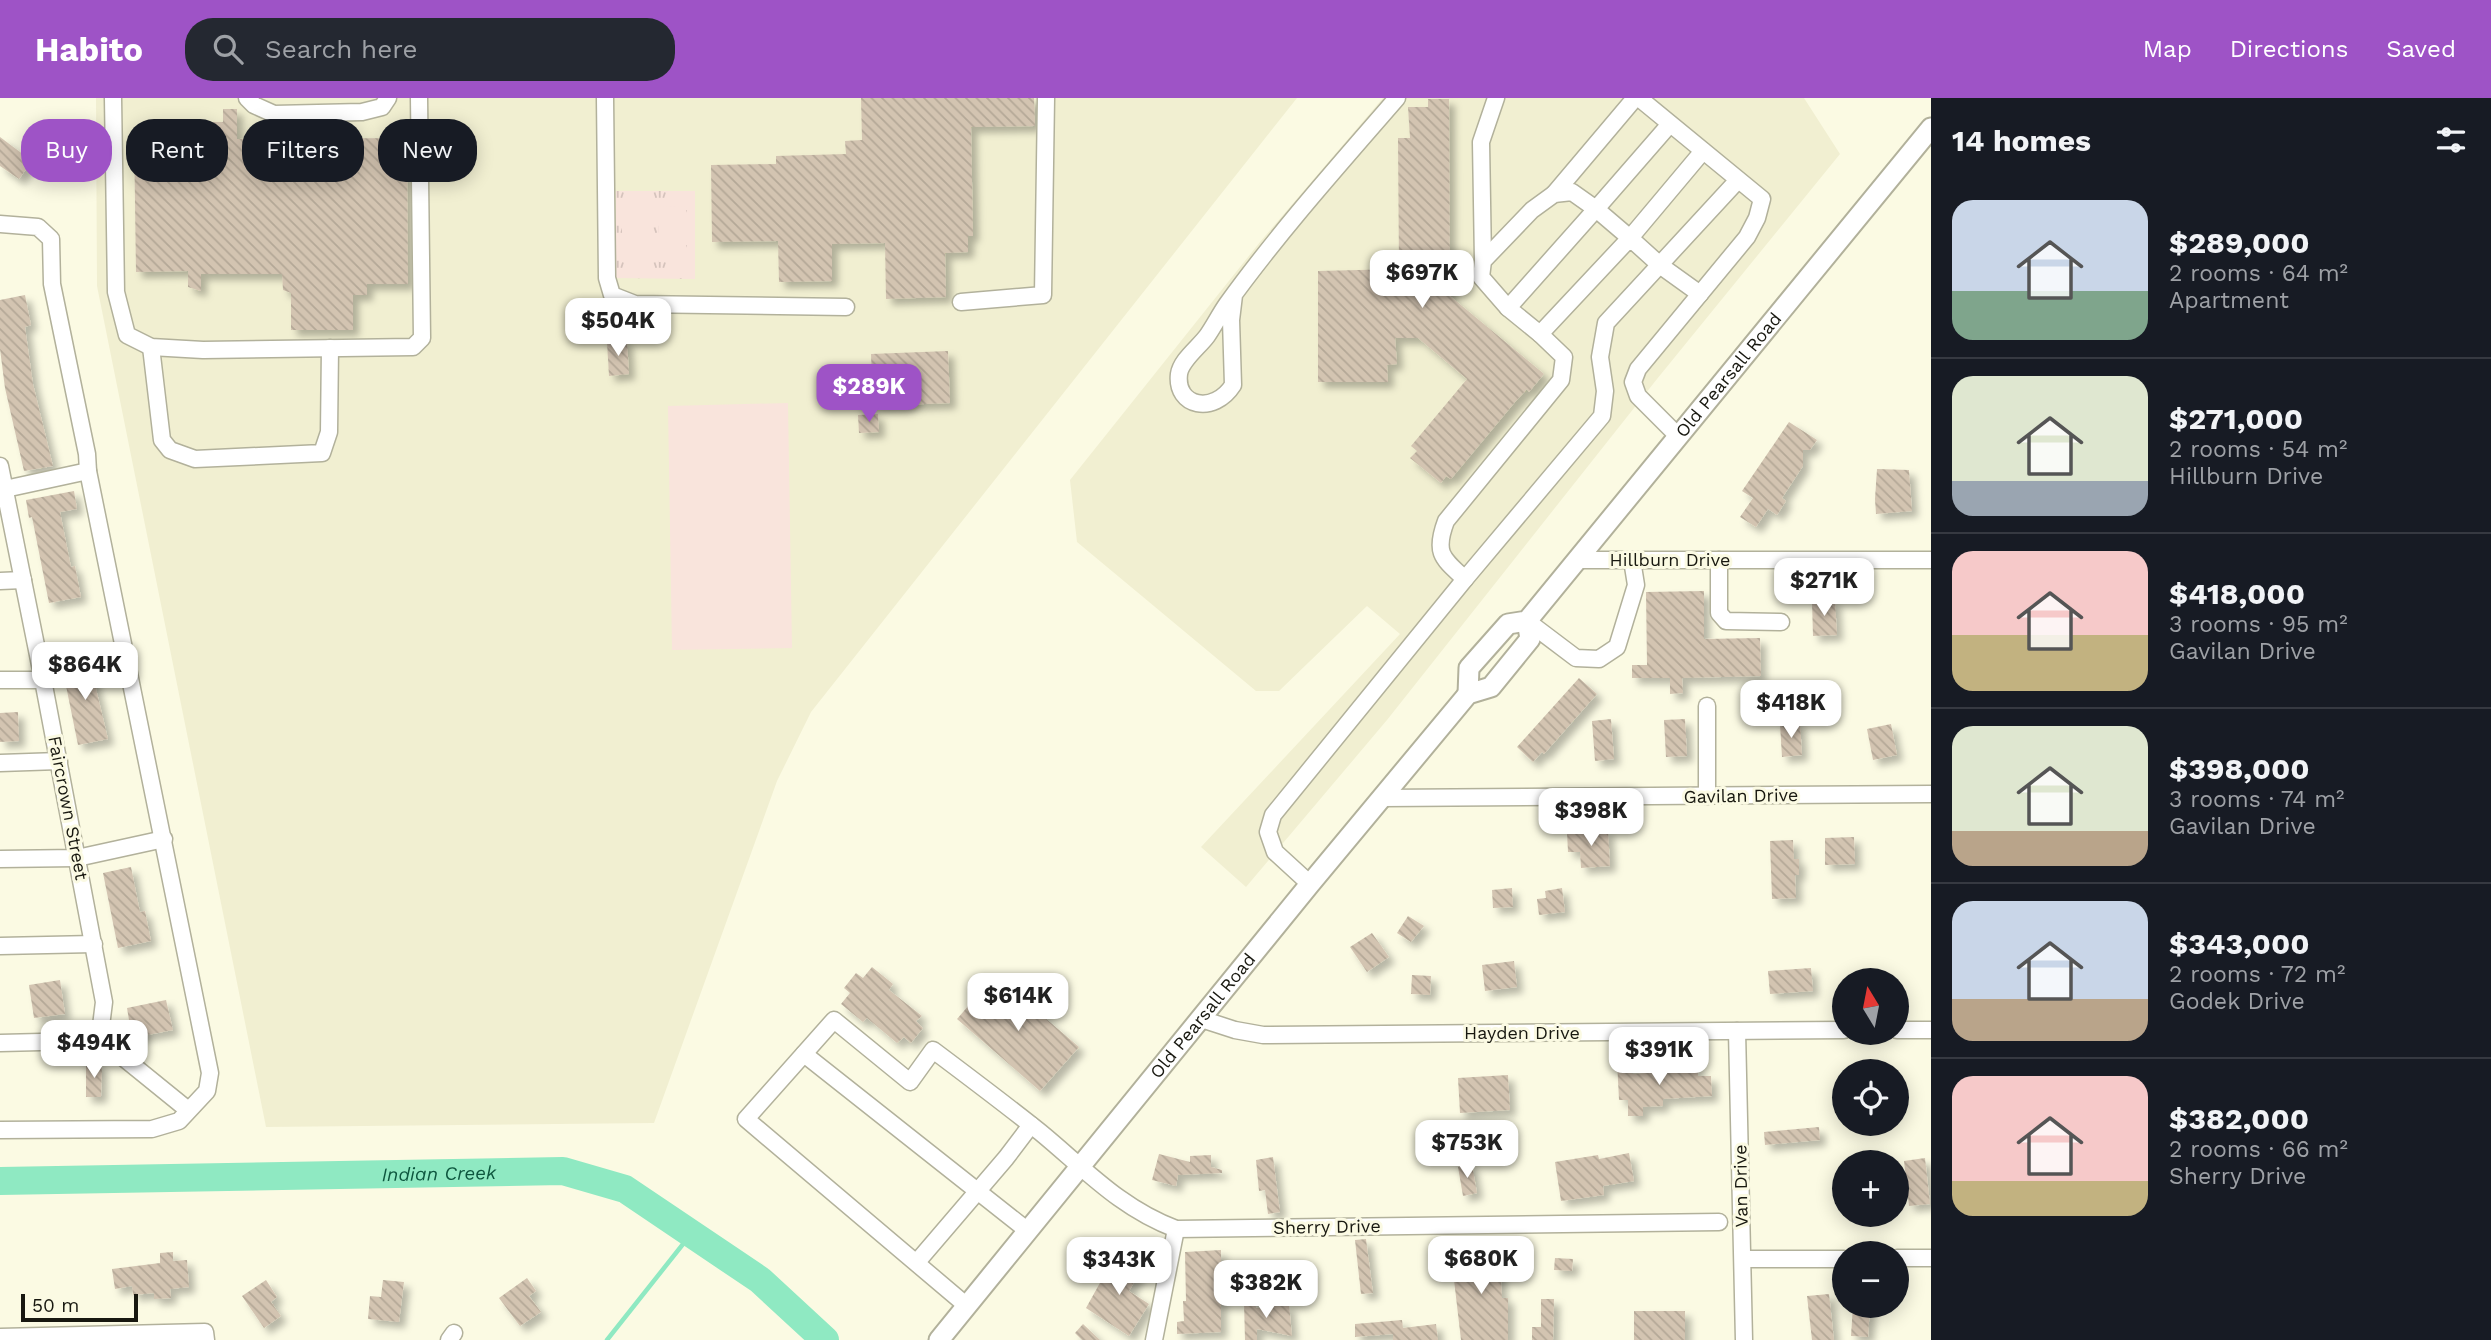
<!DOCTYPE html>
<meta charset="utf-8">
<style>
body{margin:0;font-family:"Work Sans",sans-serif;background:#242831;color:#f1f3f6;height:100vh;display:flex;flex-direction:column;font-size:26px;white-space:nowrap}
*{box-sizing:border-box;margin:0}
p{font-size:23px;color:#9ea1a6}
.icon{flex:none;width:38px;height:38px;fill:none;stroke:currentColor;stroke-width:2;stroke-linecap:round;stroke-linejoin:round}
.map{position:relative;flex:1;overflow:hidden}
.panel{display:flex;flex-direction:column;background:#171b24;width:560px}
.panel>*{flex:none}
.banner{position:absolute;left:21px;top:21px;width:665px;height:63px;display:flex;gap:14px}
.needle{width:46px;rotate:350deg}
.buttons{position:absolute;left:1832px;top:870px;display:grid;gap:14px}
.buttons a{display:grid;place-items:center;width:77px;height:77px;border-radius:50%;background:#171b24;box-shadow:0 4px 18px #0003;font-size:35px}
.scale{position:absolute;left:21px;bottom:18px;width:117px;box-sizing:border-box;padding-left:7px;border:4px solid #181810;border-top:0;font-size:19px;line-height:24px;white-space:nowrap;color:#181810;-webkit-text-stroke:5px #fbfae3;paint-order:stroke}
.price{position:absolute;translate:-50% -60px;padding:0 16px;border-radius:14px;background:#fff;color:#222;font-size:23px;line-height:46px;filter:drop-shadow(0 2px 4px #0008)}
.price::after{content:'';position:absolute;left:50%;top:42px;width:21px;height:16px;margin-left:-10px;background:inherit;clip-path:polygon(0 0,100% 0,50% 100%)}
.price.active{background:#9e53c6;color:#fff}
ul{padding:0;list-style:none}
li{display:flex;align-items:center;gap:21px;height:175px;padding:0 21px}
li+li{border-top:2px solid #363941}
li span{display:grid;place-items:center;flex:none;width:196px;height:140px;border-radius:21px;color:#555}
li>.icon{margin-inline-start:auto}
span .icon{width:84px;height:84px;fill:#fffc;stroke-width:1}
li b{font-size:30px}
h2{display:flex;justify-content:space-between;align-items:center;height:84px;padding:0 21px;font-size:30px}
.chip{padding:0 24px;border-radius:28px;background:#171b24;box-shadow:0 4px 18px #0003;font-size:24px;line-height:63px}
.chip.active{background:#9e53c6;color:#fff}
header{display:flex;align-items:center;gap:42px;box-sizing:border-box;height:98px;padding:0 35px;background:#9e53c6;color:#fff}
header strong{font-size:33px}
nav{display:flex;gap:38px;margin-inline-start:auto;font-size:24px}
.search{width:490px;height:63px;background:#242831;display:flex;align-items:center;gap:18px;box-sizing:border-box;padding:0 24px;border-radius:28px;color:#9ea1a6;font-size:26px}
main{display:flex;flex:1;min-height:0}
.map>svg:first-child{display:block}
.built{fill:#f1efd1}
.park{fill:url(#park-tufts)}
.pitch{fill:#f9e4dc}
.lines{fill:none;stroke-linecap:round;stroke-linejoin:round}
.stream{stroke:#8fe9c2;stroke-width:4.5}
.river{stroke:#8fe9c2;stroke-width:28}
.building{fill:url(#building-back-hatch);filter:url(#shadow)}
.minor-casing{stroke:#b2b19b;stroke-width:19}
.major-casing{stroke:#b2b19b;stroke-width:23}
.minor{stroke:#fff;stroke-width:16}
.major{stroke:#fff;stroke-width:19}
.labels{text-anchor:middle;stroke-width:6;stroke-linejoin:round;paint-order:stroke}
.street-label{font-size:18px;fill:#181810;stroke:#fbfae3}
.water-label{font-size:19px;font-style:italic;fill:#0d563e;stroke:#fbfae3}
</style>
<header>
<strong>Habito</strong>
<div class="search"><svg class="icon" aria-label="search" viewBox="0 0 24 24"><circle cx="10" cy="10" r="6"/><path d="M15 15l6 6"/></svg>Search here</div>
<nav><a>Map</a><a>Directions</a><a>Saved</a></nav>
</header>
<main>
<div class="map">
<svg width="1931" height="1242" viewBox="0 0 1931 1242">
<defs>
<pattern id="park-tufts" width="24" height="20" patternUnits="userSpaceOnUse" patternTransform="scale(1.75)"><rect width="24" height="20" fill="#f9e4dc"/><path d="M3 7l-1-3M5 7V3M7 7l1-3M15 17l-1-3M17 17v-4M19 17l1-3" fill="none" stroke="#d5c3bc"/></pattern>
<pattern id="building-back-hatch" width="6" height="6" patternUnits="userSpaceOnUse" patternTransform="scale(1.75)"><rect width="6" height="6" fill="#d3c4b1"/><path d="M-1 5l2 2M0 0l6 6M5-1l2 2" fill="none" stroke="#b4a897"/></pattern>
<filter id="shadow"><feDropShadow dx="6" dy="6" stdDeviation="3.5" flood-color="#0004"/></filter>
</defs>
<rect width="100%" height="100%" fill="#fbfae3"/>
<g class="built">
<polygon points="96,0 1297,0 811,614 777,683 654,1025 266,1029 97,188"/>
<polygon points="1383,0 1804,0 1840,56 1657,281 1387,622 1246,789 1201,749 1400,536 1367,508 1279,593 1256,593 1077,444 1070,382 1260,144"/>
</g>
<polygon class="park" points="616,93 695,93 695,181 616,180"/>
<g class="pitch">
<rect x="622" y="108" width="28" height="56"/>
<polygon points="686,108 686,164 659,164 659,109"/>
<polygon points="788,305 792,550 672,552 668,308"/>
</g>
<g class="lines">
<polyline class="stream" points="607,1242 691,1136"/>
<path class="river" id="s1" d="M0,1083L563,1073L625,1091L760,1182L825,1242"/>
</g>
<g class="building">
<polygon points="861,0 1034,0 1035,28 971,29 973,138 968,138 968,154 945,155 946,199 886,201 885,145 832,146 832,183 779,184 778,143 712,144 711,67 776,66 776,58 846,56 845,43 862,42"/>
<polygon points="1428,1 1449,1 1450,198 1544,276 1529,294 1527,291 1515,304 1451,381 1446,378 1441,385 1410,360 1417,353 1411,348 1467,281 1418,240 1395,240 1397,266 1387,267 1388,284 1318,284 1318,173 1399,171 1398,40 1410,40 1408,9 1428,9"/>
<polygon points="223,11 237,11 237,41 407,40 408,186 367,186 367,197 353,197 353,232 291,232 291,195 283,192 282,176 201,176 201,193 188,189 188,173 136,174 134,33 192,33 191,24 223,24"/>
<polygon points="0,39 32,63 19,81 0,68"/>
<polygon points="25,197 31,227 25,229 33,286 53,368 24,373 5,290 0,251 0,202"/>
<polygon points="627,242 629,276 609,278 607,244"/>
<polygon points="948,253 950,305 873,308 871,256"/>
<polygon points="878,316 879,334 859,335 858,317"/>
<polygon points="1789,324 1817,342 1810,352 1803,352 1803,368 1782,400 1786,403 1777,417 1768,411 1756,429 1740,419 1753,400 1742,393"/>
<polygon points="1877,371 1909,372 1912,413 1876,416 1875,401"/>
<polygon points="74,393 77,411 60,414 71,469 75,468 81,499 49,505 32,419 29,420 26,402"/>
<polygon points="1704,493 1704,541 1760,540 1761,578 1682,580 1683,595 1670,596 1670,580 1632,580 1632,567 1647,567 1646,494"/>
<polygon points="1835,502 1837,537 1813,538 1812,504"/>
<polygon points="95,561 98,577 93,578 108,641 78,647 62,568"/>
<polygon points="1579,580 1597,596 1544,656 1542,654 1533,664 1517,649"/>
<polygon points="18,614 19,643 0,644 0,615"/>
<polygon points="1611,621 1614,661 1595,663 1592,623"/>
<polygon points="1685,621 1687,658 1666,659 1664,622"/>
<polygon points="1800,624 1802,657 1782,659 1780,626"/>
<polygon points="1891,626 1897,657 1873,662 1867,631"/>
<polygon points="1608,732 1610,768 1581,770 1580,754 1568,754 1567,734"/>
<polygon points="1854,739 1855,766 1825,767 1825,740"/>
<polygon points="1793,742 1794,761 1799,761 1799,777 1795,777 1796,800 1772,801 1770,743"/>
<polygon points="131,769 140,814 145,813 151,843 118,850 103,775"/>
<polygon points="1512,790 1513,809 1493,810 1492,792"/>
<polygon points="1562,790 1565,814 1539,817 1537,801 1546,800 1545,793"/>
<polygon points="1408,818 1424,828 1411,844 1397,835"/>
<polygon points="1372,835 1389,859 1367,874 1350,849"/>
<polygon points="1514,863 1517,889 1485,893 1482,867"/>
<polygon points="872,869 893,886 889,892 922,918 916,923 923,930 911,945 904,939 897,945 867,920 863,924 841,906 850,895 844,890 856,875 863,880"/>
<polygon points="1811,870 1813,893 1770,896 1768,873"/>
<polygon points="995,877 1079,949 1040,993 957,921"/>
<polygon points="1412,877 1431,878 1430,897 1411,896"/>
<polygon points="60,882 65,916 34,920 29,887"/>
<polygon points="166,902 173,932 132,940 127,910"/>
<polygon points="1617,962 1631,962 1632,976 1698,971 1698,978 1711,978 1712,998 1663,1001 1663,1008 1643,1009 1643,1018 1628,1018 1628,1002 1619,1002"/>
<polygon points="86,966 102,966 101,999 86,999"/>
<polygon points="1508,977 1510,1012 1460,1015 1458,980"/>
<polygon points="1819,1029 1820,1042 1765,1047 1764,1034"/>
<polygon points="1629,1055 1634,1083 1603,1088 1604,1097 1561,1103 1555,1064 1598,1057 1599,1061"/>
<polygon points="1159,1056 1190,1064 1190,1058 1211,1057 1211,1069 1222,1072 1222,1075 1178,1077 1176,1088 1152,1082"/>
<polygon points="1273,1059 1280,1114 1268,1116 1265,1092 1259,1093 1256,1062"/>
<polygon points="1925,1060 1930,1106 1909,1108 1904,1063"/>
<polygon points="1472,1067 1477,1095 1463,1098 1458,1069"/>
<polygon points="1366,1141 1373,1195 1361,1196 1355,1142"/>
<polygon points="1499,1145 1502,1200 1508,1200 1508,1242 1461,1242 1451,1156 1488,1157 1487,1146"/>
<polygon points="1221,1152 1221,1234 1177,1236 1177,1224 1184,1223 1183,1203 1186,1203 1185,1154"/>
<polygon points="173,1154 173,1163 187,1162 189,1189 170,1191 171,1200 154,1201 154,1195 133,1197 132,1188 115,1191 112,1171 160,1165 160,1155"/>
<polygon points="1116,1156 1142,1171 1129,1193 1149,1206 1129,1238 1086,1210"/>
<polygon points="1555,1160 1573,1161 1572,1173 1554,1172"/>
<polygon points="527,1180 536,1193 529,1198 541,1214 520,1228 499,1200"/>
<polygon points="266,1182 277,1199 271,1204 281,1218 264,1230 242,1198"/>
<polygon points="383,1182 404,1184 399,1224 368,1221 370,1198 381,1199"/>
<polygon points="1829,1196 1834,1242 1812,1242 1807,1198"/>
<polygon points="1541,1201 1554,1201 1553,1242 1532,1242 1532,1229 1541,1229"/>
<polygon points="1255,1203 1256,1210 1289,1206 1292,1238 1257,1231 1257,1242 1245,1242 1244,1204"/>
<polygon points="1853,1208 1870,1208 1868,1239 1851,1238"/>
<rect x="1634" y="1213" width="51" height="29"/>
<polygon points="1402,1222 1403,1230 1436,1226 1438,1242 1393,1242 1393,1236 1355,1239 1355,1226"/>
<polygon points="1083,1226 1100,1242 1082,1242 1075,1235"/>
</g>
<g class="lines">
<g class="minor-casing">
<g id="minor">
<polyline points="113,0 116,194 127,237 151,249 203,252 413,249 422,240 419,0"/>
<polyline points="247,0 254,7 274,16 362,14 382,9 388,0"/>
<polyline points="605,0 607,180 612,197 635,206 846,209"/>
<polyline points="1639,0 1762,101 1757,120 1747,139 1638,271 1633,284 1638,298 1678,338"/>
<polyline points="1554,96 1635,0"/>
<polyline points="0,126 38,129 51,141 52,186 87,356 88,373 5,391"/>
<polyline points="1483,163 1481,44 1496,0"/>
<path d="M1234,197L1231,222L1233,287C1214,317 1175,309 1179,276C1181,262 1199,249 1207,238C1214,228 1220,216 1227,206C1279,134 1339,67 1397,0"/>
<polyline points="961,204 1043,197 1046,0"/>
<polyline points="1508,210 1481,179 1483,163 1532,112 1554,96 1572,94 1596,111 1670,26"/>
<polyline points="1540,236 1508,210 1596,111 1630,140 1703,53"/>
<polyline points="151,249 162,342 170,352 195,361 322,355 329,334 330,250"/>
<polyline points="0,368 43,582 104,904 101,928 82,943 0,945"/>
<polyline points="1578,462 1931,462"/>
<polyline points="1719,462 1719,515 1726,523 1781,524"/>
<polyline points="1465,481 1602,318 1605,293 1600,259 1606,225 1738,82"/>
<polyline points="0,483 23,482"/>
<polyline points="1527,523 1576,560 1599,561 1617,549 1636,487 1632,462"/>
<polyline points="0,582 43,582"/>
<polyline points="0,665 59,663"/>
<polyline points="1707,698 1707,608"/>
<polyline points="1382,700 1931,696"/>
<polyline points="0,761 77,760 164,741"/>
<path d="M1310,786L1275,754L1268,734L1273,717L1465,481C1442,460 1434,455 1446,423L1561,282L1564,259L1540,236L1630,140L1661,168L1700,196"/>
<polyline points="0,848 94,846"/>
<polyline points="1201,921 1235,932 1263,937 1844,932"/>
<polyline points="1897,932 1931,932"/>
<polyline points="1737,933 1744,1242"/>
<polyline points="93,935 188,1012"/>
<polyline points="804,956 1028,1133"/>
<polyline points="0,1032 152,1031 179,1023 207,993 210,975 88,373"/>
<polyline points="1897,1160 1931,1160"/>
<polyline points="1743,1161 1844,1161"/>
<polyline points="917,1164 1006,1060 1031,1027"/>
<path d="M967,1208L746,1021L834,922L910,984L933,952C969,979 1005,1006 1040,1034C1085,1071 1120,1110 1176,1131L1719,1124"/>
<polyline points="0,1239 205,1234 206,1242"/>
<polyline points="449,1242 454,1235"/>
<polyline points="1154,1242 1176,1131"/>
</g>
</g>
<g class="major-casing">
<g id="major">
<path id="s2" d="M1468,596L1469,570L1508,526L1527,523L1931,30"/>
<path id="s3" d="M939,1242L1310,786L1468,596L1491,589L1530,541L1527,523"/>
</g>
</g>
<use href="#minor" class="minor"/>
<use href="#major" class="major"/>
</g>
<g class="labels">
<g class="street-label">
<text dy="6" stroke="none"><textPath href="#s2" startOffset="422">Old Pearsall Road</textPath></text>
<text x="1670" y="468">Hillburn Drive</text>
<text transform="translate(1741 698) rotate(-1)" y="6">Gavilan Drive</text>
<text transform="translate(68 710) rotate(79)" y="6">Faircrown Street</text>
<text dy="6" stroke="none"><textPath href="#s3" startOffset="418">Old Pearsall Road</textPath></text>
<text x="1522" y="941">Hayden Drive</text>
<text transform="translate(1741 1088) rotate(-91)" y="6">Van Drive</text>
<text transform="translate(1327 1129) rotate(-1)" y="6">Sherry Drive</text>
</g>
<g class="water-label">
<text dy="7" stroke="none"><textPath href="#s1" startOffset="439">Indian Creek</textPath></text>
</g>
</g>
</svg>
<div class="buttons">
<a><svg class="needle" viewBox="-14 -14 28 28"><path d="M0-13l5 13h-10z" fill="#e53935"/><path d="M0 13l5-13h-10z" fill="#9ea1a6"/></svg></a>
<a><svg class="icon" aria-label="locate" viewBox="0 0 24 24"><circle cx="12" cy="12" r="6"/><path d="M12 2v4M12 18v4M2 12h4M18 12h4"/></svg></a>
<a>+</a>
<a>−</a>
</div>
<div class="scale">50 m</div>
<b class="price" style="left:1422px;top:212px">$697K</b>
<b class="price" style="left:618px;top:260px">$504K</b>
<b class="price active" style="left:869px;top:326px">$289K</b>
<b class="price" style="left:1824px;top:520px">$271K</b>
<b class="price" style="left:85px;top:604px">$864K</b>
<b class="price" style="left:1791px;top:642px">$418K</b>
<b class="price" style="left:1591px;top:750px">$398K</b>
<b class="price" style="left:1018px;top:935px">$614K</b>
<b class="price" style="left:94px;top:982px">$494K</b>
<b class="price" style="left:1659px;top:989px">$391K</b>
<b class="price" style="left:1467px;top:1082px">$753K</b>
<b class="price" style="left:1481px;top:1198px">$680K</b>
<b class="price" style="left:1119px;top:1199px">$343K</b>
<b class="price" style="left:1266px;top:1222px">$382K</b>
<div class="banner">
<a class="chip active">Buy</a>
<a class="chip">Rent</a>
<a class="chip">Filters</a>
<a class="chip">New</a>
</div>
</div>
<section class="panel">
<h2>14 homes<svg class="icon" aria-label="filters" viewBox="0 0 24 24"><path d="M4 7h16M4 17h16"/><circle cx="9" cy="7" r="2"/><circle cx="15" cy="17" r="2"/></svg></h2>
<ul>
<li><span style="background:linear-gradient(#c9d6e8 65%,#7fa58c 0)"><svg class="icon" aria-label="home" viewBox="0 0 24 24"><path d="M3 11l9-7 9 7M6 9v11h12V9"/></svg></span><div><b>$289,000</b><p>2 rooms · 64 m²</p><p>Apartment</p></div></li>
<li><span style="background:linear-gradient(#dfe7d0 75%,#9aa5b1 0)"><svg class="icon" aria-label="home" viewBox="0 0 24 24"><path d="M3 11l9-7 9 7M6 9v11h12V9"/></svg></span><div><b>$271,000</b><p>2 rooms · 54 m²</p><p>Hillburn Drive</p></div></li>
<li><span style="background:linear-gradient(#f6c9c9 60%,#c2b280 0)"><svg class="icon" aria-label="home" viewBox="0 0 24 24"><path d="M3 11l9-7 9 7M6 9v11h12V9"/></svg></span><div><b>$418,000</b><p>3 rooms · 95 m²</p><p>Gavilan Drive</p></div></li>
<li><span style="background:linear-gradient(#dfe7d0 75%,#b9a48a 0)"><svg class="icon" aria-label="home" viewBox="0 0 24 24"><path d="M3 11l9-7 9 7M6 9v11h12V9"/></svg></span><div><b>$398,000</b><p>3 rooms · 74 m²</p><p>Gavilan Drive</p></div></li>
<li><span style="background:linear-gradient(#c9d6e8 70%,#b9a48a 0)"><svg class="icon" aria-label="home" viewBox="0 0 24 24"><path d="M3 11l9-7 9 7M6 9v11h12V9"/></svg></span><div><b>$343,000</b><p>2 rooms · 72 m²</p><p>Godek Drive</p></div></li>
<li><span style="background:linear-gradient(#f6c9c9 75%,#c2b280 0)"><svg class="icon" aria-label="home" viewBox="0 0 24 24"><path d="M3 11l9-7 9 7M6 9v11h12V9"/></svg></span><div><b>$382,000</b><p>2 rooms · 66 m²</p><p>Sherry Drive</p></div></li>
</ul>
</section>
</main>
